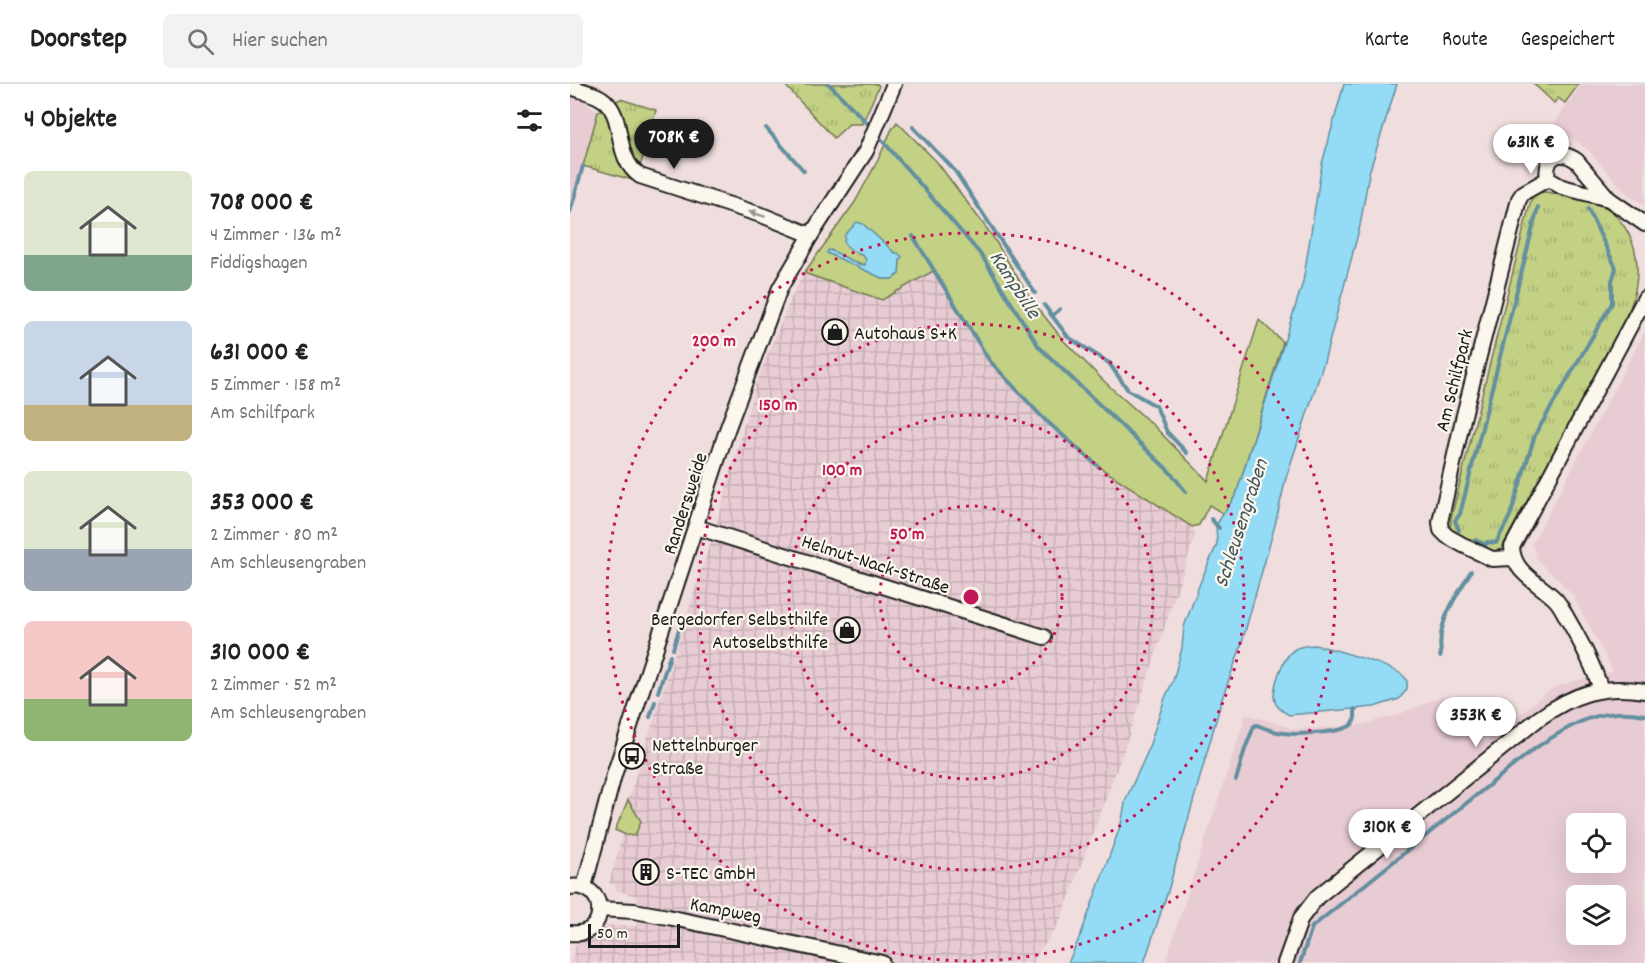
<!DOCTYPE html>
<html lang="de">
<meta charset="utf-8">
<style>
body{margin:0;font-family:Dekko,sans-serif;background:#f2f2f2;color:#222;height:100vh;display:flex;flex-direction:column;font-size:22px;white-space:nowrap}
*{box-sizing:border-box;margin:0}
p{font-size:20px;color:#767676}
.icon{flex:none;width:33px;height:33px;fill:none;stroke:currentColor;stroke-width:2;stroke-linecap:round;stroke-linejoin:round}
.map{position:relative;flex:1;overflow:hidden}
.panel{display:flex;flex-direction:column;background:#fff;width:570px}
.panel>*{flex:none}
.fabs{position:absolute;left:996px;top:729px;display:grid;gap:12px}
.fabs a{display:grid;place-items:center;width:60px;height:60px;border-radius:9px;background:#fff;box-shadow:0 6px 24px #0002;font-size:30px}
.scale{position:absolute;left:18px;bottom:15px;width:92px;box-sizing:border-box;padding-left:6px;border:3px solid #1c1c1c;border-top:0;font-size:16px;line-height:21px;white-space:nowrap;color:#1c1c1c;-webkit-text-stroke:4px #fbf7ec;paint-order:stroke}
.price{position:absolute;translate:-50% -51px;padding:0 14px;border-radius:21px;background:#fff;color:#222;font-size:20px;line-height:39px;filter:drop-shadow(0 2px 3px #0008)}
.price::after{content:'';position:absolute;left:50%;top:36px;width:18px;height:14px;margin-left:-9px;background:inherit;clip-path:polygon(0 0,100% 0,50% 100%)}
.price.selected{background:#1c1c1c;color:#fff}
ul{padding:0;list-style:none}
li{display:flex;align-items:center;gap:18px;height:150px;padding:0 24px}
li span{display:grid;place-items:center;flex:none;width:168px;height:120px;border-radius:9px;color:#555}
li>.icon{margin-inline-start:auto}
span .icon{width:72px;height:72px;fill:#fffc;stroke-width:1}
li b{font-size:26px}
h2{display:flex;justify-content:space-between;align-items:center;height:72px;padding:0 24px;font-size:26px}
header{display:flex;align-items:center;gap:36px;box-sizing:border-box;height:84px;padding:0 30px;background:#fff;border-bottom:2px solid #e0e0e0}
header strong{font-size:28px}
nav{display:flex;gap:33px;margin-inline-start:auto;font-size:21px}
.search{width:420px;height:54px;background:#f2f2f2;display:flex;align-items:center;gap:15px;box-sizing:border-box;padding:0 21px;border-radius:9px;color:#767676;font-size:22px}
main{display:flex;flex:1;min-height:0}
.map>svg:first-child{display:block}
.built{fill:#e8ccd4;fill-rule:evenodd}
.industrial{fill:url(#industrial-grid)}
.green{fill:#c3d185;stroke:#707650;stroke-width:1.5;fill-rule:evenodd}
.park{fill:url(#park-tufts);stroke:#707650;stroke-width:1.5}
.water{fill:#94dcf6;stroke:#648f9f;stroke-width:1.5}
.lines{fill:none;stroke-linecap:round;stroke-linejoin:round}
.stream{stroke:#648f9f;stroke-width:4}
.minor-casing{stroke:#1c1c1c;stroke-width:18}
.minor{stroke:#fbf7ec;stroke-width:14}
.oneway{fill:#97948e}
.ring{fill:none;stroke:#c2185b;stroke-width:3;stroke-dasharray:3 6}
.labels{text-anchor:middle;stroke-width:4.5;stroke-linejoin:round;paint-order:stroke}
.poi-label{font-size:20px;fill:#1c1c1c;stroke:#fbf7ec;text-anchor:start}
.street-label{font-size:20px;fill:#1c1c1c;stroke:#fbf7ec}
.water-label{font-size:21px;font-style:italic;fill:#40565d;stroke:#fbf7ec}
.centre{fill:#c2185b;stroke:#fbf7ec;stroke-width:3}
.ring-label{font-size:18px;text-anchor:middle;font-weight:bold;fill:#c2185b;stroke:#fbf7ec;stroke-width:4.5;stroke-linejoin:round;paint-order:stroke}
</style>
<header>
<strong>Doorstep</strong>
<div class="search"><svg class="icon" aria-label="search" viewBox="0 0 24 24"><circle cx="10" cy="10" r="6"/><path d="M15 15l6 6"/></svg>Hier suchen</div>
<nav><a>Karte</a><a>Route</a><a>Gespeichert</a></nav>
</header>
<main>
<section class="panel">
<h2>4 Objekte<svg class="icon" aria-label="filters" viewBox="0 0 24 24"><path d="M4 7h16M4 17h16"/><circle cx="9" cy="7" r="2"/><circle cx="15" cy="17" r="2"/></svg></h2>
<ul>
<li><span style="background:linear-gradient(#dfe7d0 70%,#7fa58c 0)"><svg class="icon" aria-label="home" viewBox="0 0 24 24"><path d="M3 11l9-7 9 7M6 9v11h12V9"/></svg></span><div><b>708 000 €</b><p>4 Zimmer · 136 m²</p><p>Fiddigshagen</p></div></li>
<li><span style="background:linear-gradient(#c9d6e8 70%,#c2b280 0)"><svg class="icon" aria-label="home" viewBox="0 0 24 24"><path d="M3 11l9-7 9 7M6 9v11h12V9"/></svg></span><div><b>631 000 €</b><p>5 Zimmer · 158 m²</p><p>Am Schilfpark</p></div></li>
<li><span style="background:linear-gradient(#dfe7d0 65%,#9aa5b1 0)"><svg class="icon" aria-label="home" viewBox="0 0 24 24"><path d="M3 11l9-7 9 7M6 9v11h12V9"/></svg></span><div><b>353 000 €</b><p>2 Zimmer · 80 m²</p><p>Am Schleusengraben</p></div></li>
<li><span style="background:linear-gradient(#f6c9c9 65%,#8fb573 0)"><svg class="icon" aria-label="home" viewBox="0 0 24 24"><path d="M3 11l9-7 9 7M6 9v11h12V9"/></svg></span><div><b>310 000 €</b><p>2 Zimmer · 52 m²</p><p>Am Schleusengraben</p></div></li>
</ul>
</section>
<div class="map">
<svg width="1075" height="879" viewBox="0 0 1075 879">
<defs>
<pattern id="industrial-grid" width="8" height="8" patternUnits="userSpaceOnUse" patternTransform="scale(1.5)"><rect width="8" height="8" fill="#e8ccd4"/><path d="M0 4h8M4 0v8" fill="none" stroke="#c6afb5"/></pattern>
<pattern id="park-tufts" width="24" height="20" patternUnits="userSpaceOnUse" patternTransform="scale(1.5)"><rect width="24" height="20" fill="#c3d185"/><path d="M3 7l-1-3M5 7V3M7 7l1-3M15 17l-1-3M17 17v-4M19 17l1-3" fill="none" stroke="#a7b372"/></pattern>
</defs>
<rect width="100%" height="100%" fill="#f0dede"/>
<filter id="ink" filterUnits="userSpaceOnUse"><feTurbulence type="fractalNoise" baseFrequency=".0167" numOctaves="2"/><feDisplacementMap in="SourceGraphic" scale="12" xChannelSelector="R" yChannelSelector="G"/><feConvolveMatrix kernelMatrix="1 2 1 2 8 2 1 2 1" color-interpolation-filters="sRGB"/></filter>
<g filter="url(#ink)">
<g class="built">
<polygon points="1012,0 1075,0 1075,122 1056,109 1017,65 983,41"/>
<polygon points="0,10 8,13 28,28 0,128"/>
<path d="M1075,247V879H595L676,630L724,645L787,642L827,631L873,612L915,659L977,608L990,601L1043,587L1003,512L989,496L967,476L962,460ZM1006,740H1046V778H1006ZM1006,812H1046V850H1006Z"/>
</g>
<polygon class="industrial" points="363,187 391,233 529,383 622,443 625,452 554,666 490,838 462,879 0,879 7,859 36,841 66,842 67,812 45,806 46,801 39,799 53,750 45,746 58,716 147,437 185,302 221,214 234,189 312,216"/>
<g class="green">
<path d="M327,38L367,78L423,153L460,214L494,257L538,301L583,341L638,397L689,236L713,258L666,411L654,430L639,421L629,441L622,443L529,383L473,334L419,276L363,187L312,216L234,189L285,118L308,76L322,45ZM306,152L330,176L329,190L322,195H314L258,169L261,166L273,174L295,181L296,175L292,171L288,170Z"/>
<polygon points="58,716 71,737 65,752 56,751 45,746"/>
</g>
<g class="park">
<polygon points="214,0 307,0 309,2 292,40 279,40 264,54"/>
<polygon points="964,0 1009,0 995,19 988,14 984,19"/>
<polygon points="50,15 86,26 66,97 13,82 28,28"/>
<path d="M977,108C994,112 1025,117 1039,125C1075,157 1074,201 1050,247L931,465L921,468L880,448L881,434L960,120L964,109Z"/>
</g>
<g class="water">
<polygon points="774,0 827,0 799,89 790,142 754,278 716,394 705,441 671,562 652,615 598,807 574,879 498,879 511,850 551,740 556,715 577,669 595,614 603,597 612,564 614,543 630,499 647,460 646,441 666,411 733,198 752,80"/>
<path d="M287,138L293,140L325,169H328L332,173L330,176L329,190L322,195H314L257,169L258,166C271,168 281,180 295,181L296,175C289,166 284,172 274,159L275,151Z"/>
<path d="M744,561C759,564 831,583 836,595C838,598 837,601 837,605L829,615L804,623L719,631C714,628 707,624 705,618C701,605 713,572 725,565C730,562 737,562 744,561Z"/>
</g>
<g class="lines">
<g class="stream">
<polyline points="259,0 301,43"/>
<polyline points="343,43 385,87 465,209"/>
<polyline points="196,44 234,87"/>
<polyline points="306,49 412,172 469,263 600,388 616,408"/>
<polyline points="0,128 13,82"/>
<polyline points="343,152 419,276 473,334 529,383"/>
<polyline points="474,221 498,253 539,279 558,306 586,322 597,348 617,369"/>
<polyline points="482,232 490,225"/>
<polyline points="641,435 649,444"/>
<polyline points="889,446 885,437 890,430 968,123"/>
<polyline points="905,456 916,461 917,458 926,459 940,432 965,351 1042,219 1042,197 1046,184 1018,125"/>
<polyline points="103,565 109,545"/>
<path d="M870,572L871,570C866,538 886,514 901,487"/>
<polyline points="88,608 100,572"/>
<polyline points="80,633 85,618"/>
<path d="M666,696L675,665L684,642L687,641C696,645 705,648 714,649C726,651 778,649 783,639C786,635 785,630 785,625"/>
<path d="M730,879L742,843L964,665C1001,641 1029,622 1075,631"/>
</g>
<g class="minor-casing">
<g id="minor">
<path d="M0,3C11,7 26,9 35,17C56,36 43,73 70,92L194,132L241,151"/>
<path d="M1039,115L992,103L978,95C974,73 989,64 1007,77L1039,115L1075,140"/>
<polyline points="126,443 474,553"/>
<polyline points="942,474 922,475 893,461 877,452 871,446 870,438 893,335 949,115 953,109 978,95"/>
<path d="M1031,606C1023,580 1011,558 997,534C994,528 990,520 985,515C968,498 943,489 942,463L1075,214"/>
<path d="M0,803C38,797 40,854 0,849"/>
<polyline points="14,803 44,691 157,346 210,204 241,151 296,67 324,0"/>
<polyline points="30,825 64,827 98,833 312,879"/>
<path d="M715,879L731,834L747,813L968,635C1003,610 1032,600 1075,607"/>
</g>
</g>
<use href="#minor" class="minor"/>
</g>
<defs><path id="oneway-solid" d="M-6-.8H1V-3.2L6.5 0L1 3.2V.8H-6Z" transform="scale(1.5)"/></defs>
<use class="oneway" href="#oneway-solid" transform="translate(187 130) rotate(-162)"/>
</g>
<g class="ring">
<circle cx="401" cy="513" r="91"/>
<circle cx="401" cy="513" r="182"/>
<circle cx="401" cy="513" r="273"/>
<circle cx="401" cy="513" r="364"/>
</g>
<defs>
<g id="shop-ring" transform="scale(1.35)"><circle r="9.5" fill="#fbf7ec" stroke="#1c1c1c" stroke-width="1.5"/><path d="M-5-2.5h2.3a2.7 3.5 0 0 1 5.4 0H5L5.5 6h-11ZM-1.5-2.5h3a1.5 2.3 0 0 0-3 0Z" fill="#1c1c1c"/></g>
<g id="bus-ring" transform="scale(1.35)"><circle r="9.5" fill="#fbf7ec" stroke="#1c1c1c" stroke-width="1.5"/><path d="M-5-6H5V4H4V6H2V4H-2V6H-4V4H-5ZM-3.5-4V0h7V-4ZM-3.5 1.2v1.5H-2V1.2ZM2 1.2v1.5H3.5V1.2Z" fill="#1c1c1c"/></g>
<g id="building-ring" transform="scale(1.35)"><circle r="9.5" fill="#fbf7ec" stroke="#1c1c1c" stroke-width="1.5"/><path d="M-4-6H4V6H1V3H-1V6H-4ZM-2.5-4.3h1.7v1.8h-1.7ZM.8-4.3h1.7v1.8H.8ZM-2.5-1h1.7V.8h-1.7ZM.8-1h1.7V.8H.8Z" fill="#1c1c1c"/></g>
</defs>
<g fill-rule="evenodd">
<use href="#shop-ring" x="265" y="248"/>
<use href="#shop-ring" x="277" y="546"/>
<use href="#bus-ring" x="62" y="672"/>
<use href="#building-ring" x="76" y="788"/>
</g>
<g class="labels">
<g class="poi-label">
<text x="284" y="255">Autohaus S+K</text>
<text x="258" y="541" text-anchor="end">Bergedorfer Selbsthilfe<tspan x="258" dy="23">Autoselbsthilfe</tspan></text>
<text x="82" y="667">Nettelnburger<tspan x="82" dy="23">Straße</tspan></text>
<text x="96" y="795">S-TEC GmbH</text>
</g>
<g class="street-label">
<text transform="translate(883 296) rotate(-76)" y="7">Am Schilfpark</text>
<text transform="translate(114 419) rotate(-72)" y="7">Randersweide</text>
<text transform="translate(306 479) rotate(18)" y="7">Helmut-Nack-Straße</text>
<text transform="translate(156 825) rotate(11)" y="7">Kampweg</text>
</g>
<g class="water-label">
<text transform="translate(446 200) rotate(57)" y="7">Kampbille</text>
<text transform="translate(670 439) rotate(-72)" y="7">Schleusengraben</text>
</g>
</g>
<circle cx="401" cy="513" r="9" class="centre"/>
<g class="ring-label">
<text x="144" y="262">200 m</text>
<text x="208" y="326">150 m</text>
<text x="272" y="391">100 m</text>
<text x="337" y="455">50 m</text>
</g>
</svg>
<div class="fabs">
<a><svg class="icon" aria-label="locate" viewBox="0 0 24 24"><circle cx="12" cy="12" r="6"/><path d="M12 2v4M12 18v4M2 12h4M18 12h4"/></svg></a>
<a><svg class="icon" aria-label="layers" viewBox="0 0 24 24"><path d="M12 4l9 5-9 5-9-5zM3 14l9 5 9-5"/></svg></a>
</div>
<div class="scale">50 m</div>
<b class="price selected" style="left:104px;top:86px">708K €</b>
<b class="price" style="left:961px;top:91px">631K €</b>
<b class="price" style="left:906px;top:664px">353K €</b>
<b class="price" style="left:817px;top:776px">310K €</b>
</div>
</main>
